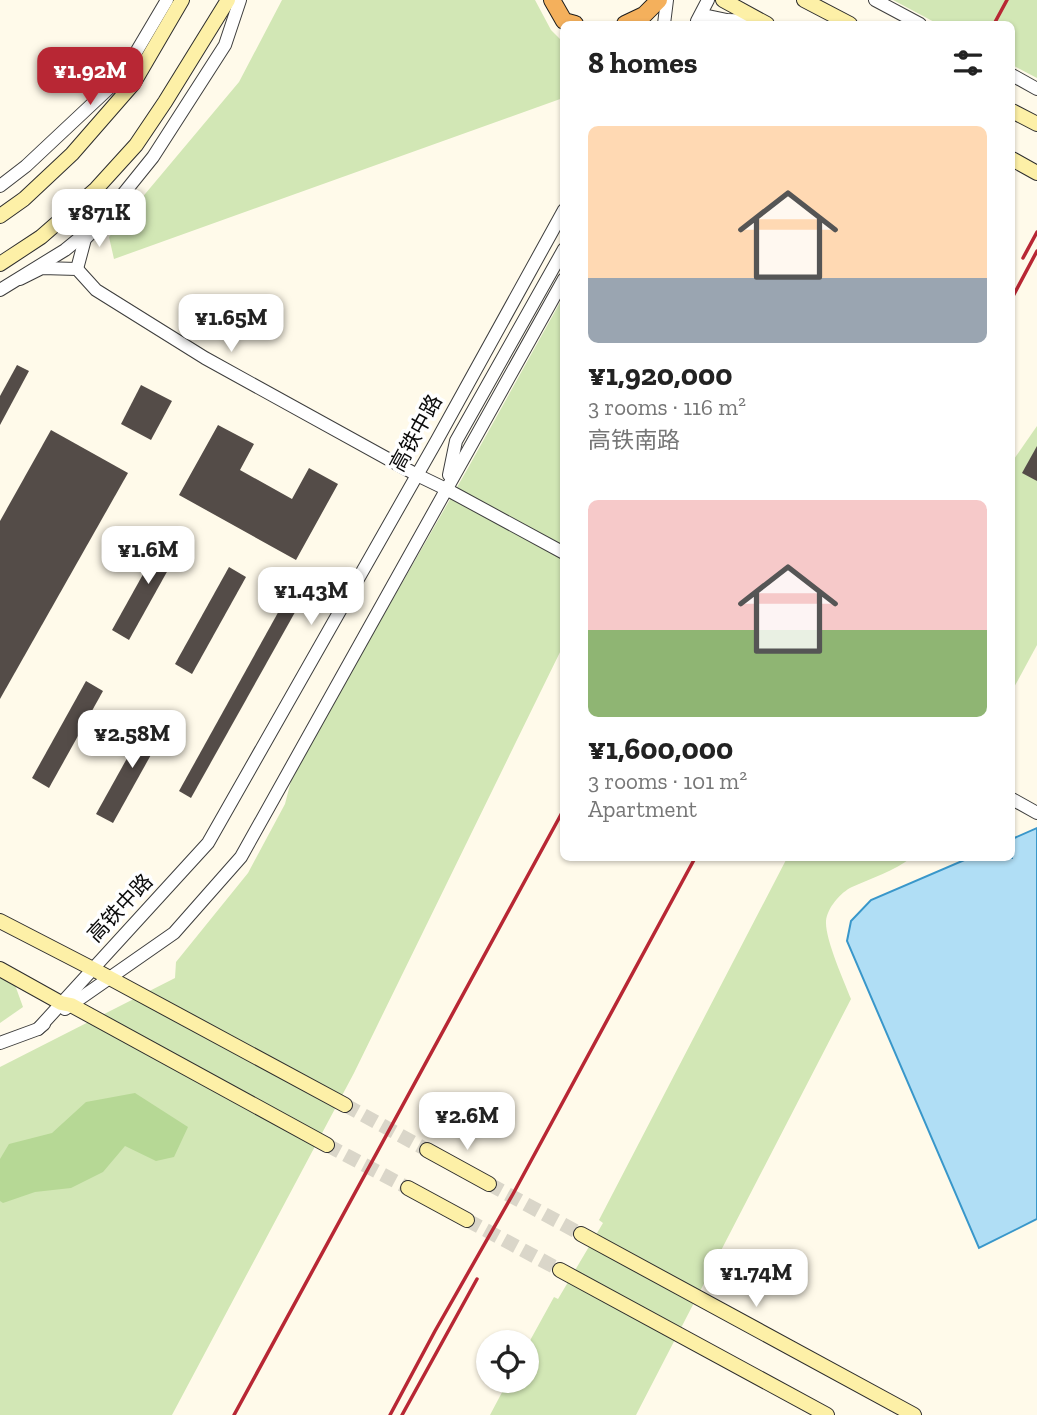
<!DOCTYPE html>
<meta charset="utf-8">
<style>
body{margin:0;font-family:"Zilla Slab","Noto Sans SC",serif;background:#f2f2f2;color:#222;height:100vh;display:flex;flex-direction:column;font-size:26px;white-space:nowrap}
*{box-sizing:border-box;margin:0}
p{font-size:23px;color:#767676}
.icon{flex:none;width:38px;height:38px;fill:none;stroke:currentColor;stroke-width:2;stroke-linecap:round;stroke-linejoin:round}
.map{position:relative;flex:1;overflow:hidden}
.sheet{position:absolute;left:560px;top:21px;width:455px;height:840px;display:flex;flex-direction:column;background:#fff;border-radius:10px;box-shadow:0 2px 5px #0004}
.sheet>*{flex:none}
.buttons{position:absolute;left:476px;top:1330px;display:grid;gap:14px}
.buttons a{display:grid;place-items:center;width:63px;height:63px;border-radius:50%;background:#fff;box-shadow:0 2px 5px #0004;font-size:35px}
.price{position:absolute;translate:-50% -60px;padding:0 16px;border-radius:14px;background:#fff;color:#222;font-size:23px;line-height:46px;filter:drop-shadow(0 2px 4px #0008)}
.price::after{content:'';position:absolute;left:50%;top:42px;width:21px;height:16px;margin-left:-10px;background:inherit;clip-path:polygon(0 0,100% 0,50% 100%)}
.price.current{background:#b82734;color:#fff}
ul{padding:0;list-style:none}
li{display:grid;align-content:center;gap:14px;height:371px;padding:0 28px}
li span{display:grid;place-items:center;height:217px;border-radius:10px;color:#555}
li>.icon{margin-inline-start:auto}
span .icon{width:126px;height:126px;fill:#fffc;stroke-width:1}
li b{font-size:30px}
h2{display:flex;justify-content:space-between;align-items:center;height:84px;padding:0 28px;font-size:30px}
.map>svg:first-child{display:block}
.green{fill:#d2e7b5}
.forest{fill:#b6d895}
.water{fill:#b0def5;stroke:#3997ca;stroke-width:2}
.building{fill:#544c48}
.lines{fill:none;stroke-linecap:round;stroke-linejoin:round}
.secondary-tunnel{stroke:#dad6c9;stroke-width:14;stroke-dasharray:14 7;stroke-linecap:butt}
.tertiary-casing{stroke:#3e3e3e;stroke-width:14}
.secondary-casing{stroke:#2d2d2d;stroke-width:16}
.trunk-casing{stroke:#1c1c1c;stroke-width:18}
.tertiary{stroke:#fff;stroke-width:12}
.secondary{stroke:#fdf0a7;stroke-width:14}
.trunk{stroke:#f4b05c;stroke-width:16}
.rail{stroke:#b82734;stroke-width:3.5}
.labels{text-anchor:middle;stroke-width:7;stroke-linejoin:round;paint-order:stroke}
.street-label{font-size:21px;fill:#0b0b0b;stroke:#fff}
</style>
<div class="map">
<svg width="1037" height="1415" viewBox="0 0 1037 1415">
<rect width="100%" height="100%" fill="#fffaea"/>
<g class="green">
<polygon points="282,0 535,0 551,30 563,42 563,98 114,259 109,237 239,82"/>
<polygon points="893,0 1037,0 1037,78 1012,65 1012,24 938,24"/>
<polygon points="563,297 563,646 354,1073 172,1415 0,1415 0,1067 175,978 176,962 248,873 285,804 293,773 468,468"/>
<polygon points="1037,426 1037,645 1012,691 1012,462"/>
<path d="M787,858H911C894,871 872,878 852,887C841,892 827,908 826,921C825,939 844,981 851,999L636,1415H490L508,1381H527V1346L554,1297L558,1299L603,1223L599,1220Z"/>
<polygon points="0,977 15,985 23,1007 0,1023"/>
</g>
<polygon class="forest" points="135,1093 188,1127 174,1157 156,1161 125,1146 103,1172 71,1188 35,1192 3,1203 0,1201 0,1159 9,1144 52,1133 86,1102"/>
<polygon class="water" points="1037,828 1037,1219 979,1248 847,941 851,921 871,900 969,858 1012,858 1012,839"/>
<g class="building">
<polygon points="17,365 29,371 0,425 0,396"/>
<polygon points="141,385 172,401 151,440 121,424"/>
<polygon points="218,425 254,444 240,470 292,499 309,468 338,484 296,560 179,495"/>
<polygon points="51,430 128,473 0,699 0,521"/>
<polygon points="1037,446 1037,481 1022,473"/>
<polygon points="166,533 183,543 129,640 112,630"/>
<polygon points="229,567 246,577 192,674 175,664"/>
<polygon points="295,582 308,589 191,798 179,791"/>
<polygon points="86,681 103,691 49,788 32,778"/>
<polygon points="150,717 167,726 113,823 96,814"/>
</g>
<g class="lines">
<g class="secondary-tunnel">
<polyline points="345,1105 427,1150"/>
<polyline points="327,1145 408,1188"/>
<polyline points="489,1184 581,1234"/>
<polyline points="467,1220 560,1270"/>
</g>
<g class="tertiary-casing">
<g id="tertiary">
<polyline points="875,0 920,24"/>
<polyline points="697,21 708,0"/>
<polyline points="664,24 667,0"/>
<polyline points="697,24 708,16 727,20 760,21"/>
<polyline points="1012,75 1037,89"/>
<polyline points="0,186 26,166 122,76 167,0"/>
<polyline points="77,269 85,239 90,234"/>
<polyline points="20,279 42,268 77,269 96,290 205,358 417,475 446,489 564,553"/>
<polyline points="0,290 65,250 103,219 153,157 225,45 240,0"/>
<polyline points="449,475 456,441 564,249"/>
<polyline points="1012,799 1037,813"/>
<polyline points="65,1009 174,933 241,857 564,279"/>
<polyline points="38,1029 208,843 437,440 564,210"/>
<polyline points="0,1043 38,1029 44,1024"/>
</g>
</g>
<g class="secondary-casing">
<g id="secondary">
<polyline points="723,0 767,24"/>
<polyline points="804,0 850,24"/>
<polyline points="1012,111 1037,124"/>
<polyline points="1012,159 1037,173"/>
<polyline points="0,216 24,199 72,154 133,84 182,0"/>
<polyline points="0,264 41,237 96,189 136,145 165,102 228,0"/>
<polyline points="0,921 93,969 345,1105"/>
<polyline points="0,969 61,1003 71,1005 327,1145"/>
<polyline points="427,1150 489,1184"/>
<polyline points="408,1188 467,1220"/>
<polyline points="581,1234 914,1415"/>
<polyline points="560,1270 827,1415"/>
</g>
</g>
<g class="trunk-casing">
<g id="trunk">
<polyline points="552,0 564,21 575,24"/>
<polyline points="625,24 644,15 659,0"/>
</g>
</g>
<use href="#tertiary" class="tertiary"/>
<use href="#secondary" class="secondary"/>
<use href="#trunk" class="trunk"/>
<g class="rail">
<polyline points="994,24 1007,0"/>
<polyline points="1023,258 1037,232"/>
<polyline points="1012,298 1037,251"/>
<polyline points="234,1415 564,809"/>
<polyline points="390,1415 435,1331 513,1194 695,858"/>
<polyline points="402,1415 477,1279"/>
</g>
</g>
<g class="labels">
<g class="street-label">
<text transform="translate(416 433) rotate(-61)" y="7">高铁中路</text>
<text transform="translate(120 908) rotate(-47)" y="7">高铁中路</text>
</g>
</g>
</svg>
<div class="buttons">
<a><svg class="icon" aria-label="locate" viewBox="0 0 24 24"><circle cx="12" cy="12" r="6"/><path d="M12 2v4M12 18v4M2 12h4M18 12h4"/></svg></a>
</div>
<b class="price current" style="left:90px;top:107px">¥1.92M</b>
<b class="price" style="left:99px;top:249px">¥871K</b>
<b class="price" style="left:231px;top:354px">¥1.65M</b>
<b class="price" style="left:148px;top:586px">¥1.6M</b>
<b class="price" style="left:311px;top:627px">¥1.43M</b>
<b class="price" style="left:132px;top:770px">¥2.58M</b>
<b class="price" style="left:467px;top:1152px">¥2.6M</b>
<b class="price" style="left:756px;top:1309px">¥1.74M</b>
<section class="sheet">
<h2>8 homes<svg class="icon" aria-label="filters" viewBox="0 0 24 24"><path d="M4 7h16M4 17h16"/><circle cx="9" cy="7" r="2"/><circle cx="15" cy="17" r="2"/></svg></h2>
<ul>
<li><span style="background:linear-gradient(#ffd9b3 70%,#9aa5b1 0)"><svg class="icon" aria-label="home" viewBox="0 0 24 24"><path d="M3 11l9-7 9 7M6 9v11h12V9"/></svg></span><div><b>¥1,920,000</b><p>3 rooms · 116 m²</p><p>高铁南路</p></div></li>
<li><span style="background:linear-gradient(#f6c9c9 60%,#8fb573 0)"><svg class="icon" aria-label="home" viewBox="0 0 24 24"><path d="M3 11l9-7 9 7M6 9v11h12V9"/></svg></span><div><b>¥1,600,000</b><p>3 rooms · 101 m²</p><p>Apartment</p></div></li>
</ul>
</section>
</div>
